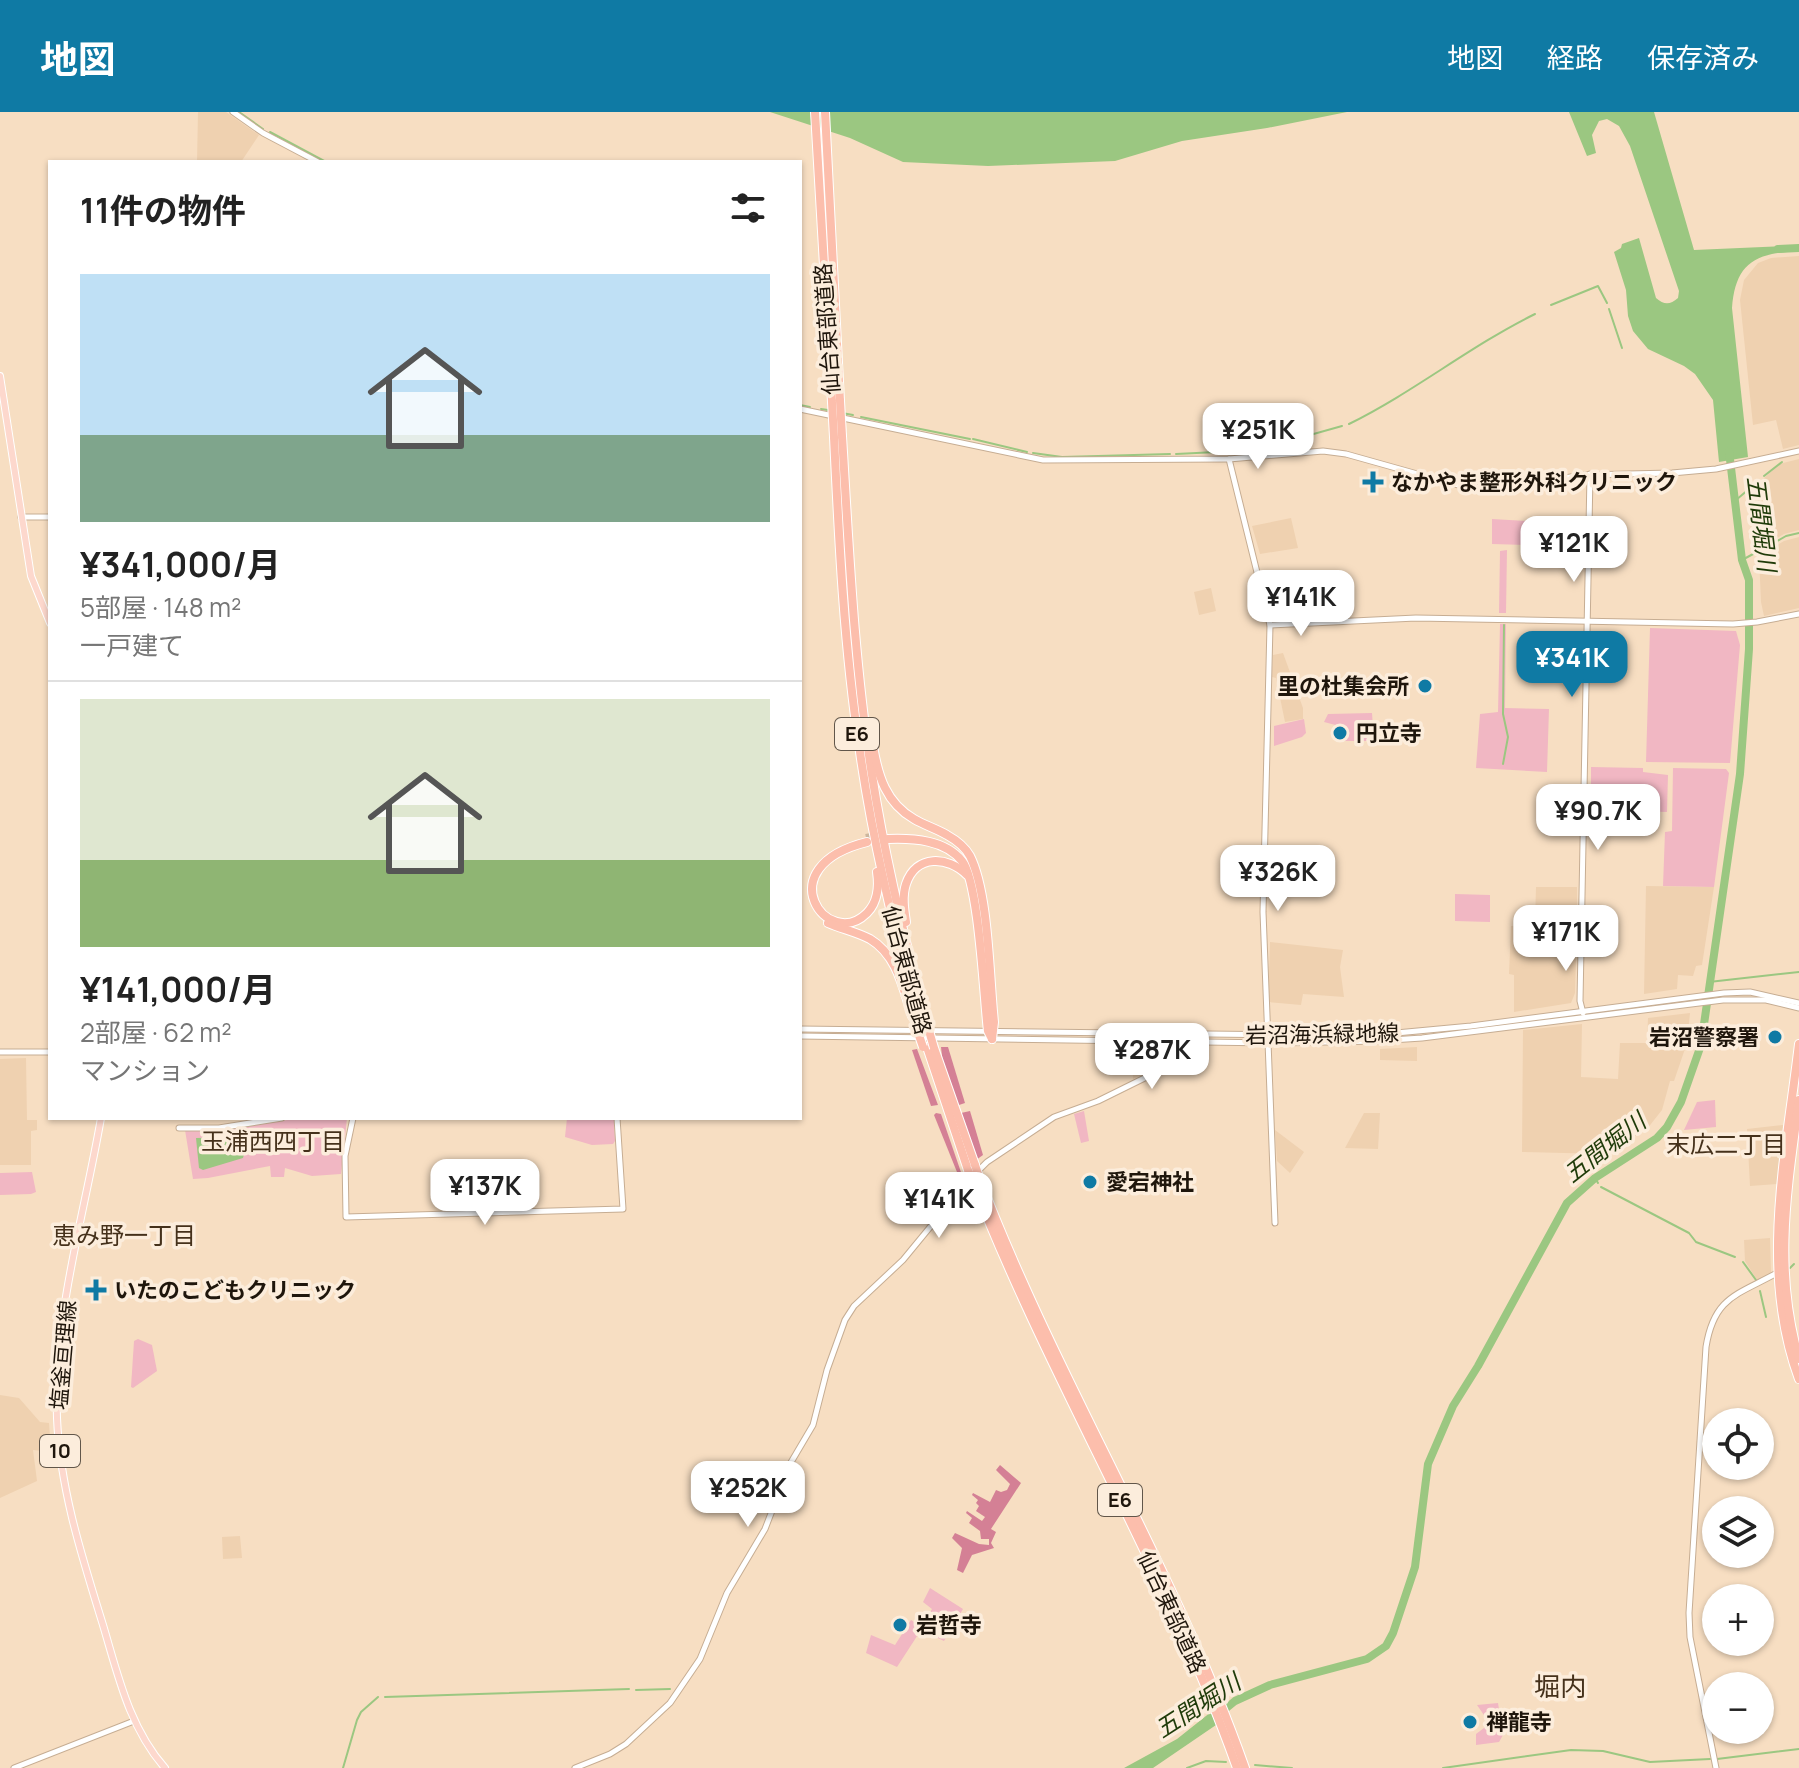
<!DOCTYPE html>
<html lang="ja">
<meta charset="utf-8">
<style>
body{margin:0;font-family:Manrope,"Noto Sans JP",sans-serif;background:#f2f2f2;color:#222;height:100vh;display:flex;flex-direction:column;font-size:30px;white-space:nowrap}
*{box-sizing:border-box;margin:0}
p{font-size:26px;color:#767676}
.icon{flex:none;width:44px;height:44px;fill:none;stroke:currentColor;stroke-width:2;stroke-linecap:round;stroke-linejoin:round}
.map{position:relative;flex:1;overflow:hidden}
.drawer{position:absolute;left:48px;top:48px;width:754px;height:960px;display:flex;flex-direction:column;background:#fff;border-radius:0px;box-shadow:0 2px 6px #0004}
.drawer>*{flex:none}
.controls{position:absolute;left:1702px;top:1296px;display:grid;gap:16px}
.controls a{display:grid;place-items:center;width:72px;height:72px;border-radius:50%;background:#fff;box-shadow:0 2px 6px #0004;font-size:40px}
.price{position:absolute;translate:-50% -68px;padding:0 18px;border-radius:16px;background:#fff;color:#222;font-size:26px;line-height:52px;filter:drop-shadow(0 2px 4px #0008)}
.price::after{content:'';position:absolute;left:50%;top:48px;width:24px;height:18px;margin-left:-12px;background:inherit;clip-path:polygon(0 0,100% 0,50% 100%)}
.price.selected{background:#0f7aa4;color:#fff}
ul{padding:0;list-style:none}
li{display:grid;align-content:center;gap:16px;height:424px;padding:0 32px}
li+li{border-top:2px solid #e0e0e0}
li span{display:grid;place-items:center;height:248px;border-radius:0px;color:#555}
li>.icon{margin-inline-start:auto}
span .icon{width:144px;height:144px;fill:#fffc;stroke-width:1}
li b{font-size:34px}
h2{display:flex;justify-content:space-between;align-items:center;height:96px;padding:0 32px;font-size:34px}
header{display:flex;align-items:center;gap:48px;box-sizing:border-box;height:112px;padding:0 40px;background:#0f7aa4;color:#fff}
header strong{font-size:38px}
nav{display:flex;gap:44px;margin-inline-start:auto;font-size:28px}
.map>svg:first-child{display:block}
.built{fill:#efd1b0}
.green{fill:#f1b7c3}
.forest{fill:#d48095}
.water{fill:#9bc781}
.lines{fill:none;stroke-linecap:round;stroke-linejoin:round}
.stream{stroke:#9bc781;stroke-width:2}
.river{stroke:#9bc781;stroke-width:8}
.highway-tunnel{stroke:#ccb69e;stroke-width:8;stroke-dasharray:8 4;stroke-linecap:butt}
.secondary-casing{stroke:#c6ad93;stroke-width:7}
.primary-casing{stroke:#fff;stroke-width:8}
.highway-casing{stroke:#fff;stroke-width:10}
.secondary{stroke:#fff;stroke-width:5}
.primary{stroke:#fdd8cd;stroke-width:6}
.highway{stroke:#fcbeac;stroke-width:8}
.highway-bridge-casing{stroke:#fff;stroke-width:10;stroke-linecap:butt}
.highway-bridge{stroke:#fcbeac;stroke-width:8}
.poi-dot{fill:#0f7aa4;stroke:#fceddc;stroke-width:3}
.labels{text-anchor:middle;stroke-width:7;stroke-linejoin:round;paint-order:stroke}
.shield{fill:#fceddc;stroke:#61564a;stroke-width:2}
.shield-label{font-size:20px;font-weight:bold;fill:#1f160c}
.street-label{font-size:22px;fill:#1f160c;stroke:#fceddc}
.poi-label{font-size:22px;font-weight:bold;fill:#1f160c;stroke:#fceddc;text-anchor:start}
.water-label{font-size:24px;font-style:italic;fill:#1f3b09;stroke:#fceddc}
.neighbourhood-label{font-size:24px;fill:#45311b;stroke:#fceddc}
.quarter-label{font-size:26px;fill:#45311b;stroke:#fceddc}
</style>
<header>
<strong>地図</strong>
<nav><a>地図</a><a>経路</a><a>保存済み</a></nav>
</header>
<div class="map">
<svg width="1799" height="1656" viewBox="0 0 1799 1656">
<rect width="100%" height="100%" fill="#f7dec2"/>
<g class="built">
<polygon points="198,0 226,0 259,23 241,50 197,50"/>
<polygon points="1799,144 1799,333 1783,337 1776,308 1753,313 1740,188 1744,168 1758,151 1771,146"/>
<polygon points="1799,347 1799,418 1784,422 1758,437 1756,400 1761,369 1779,352"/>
<polygon points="1291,406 1298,436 1260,442 1252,414"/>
<polygon points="1799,425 1799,496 1764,504 1761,490 1759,444 1784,429"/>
<polygon points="1211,476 1216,499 1199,503 1194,480"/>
<polygon points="1283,541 1303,596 1303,607 1285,610 1276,566 1272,565 1273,543"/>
<polygon points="1646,774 1714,775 1702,853 1696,854 1693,864 1678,863 1677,877 1644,882"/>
<polygon points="1536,775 1577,775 1577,810 1535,809"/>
<polygon points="1511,814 1575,815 1577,818 1575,881 1571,891 1514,900 1514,863 1509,862"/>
<polygon points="1270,830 1343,838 1340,855 1344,885 1303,882 1301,893 1268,890"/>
<polygon points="1690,901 1687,931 1674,969 1670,969 1662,998 1647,1017 1605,1042 1522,1040 1523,918 1582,912 1581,965 1618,967 1620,931 1647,931 1648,906"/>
<polygon points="1417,935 1417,949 1380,948 1380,937"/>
<polygon points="1119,936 1178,937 1177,946 1133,967 1132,952 1119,952"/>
<polygon points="26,946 27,1008 37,1008 37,1018 31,1019 31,1053 0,1053 0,947"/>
<polygon points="1364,1001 1380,1001 1378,1037 1345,1036"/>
<polygon points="1783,1013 1777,1072 1750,1074 1747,1017"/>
<polygon points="1275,1018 1304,1040 1290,1061 1277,1049"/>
<polygon points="1770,1126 1771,1161 1757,1168 1745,1149 1744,1128"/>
<polygon points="0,1283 19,1286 40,1310 49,1311 51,1340 33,1338 37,1369 0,1386"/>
<polygon points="240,1424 242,1446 223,1447 222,1425"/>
</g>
<g class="green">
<polygon points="1492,407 1528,409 1527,433 1492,432"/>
<polygon points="1507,438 1506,501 1499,501 1500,439"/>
<polygon points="1500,512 1506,512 1505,596 1549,597 1547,660 1476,656 1480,602 1498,600"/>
<polygon points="1650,516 1736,519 1740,533 1730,651 1646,650"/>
<polygon points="1372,601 1374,629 1345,629 1347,616 1324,610 1328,602"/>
<polygon points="1304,607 1306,621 1302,625 1274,634 1274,614"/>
<polygon points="1591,655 1643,656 1643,660 1668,663 1667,700 1636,699 1636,681 1591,680"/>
<polygon points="1673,656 1726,657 1729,661 1714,775 1663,774 1665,720 1672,719"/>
<polygon points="1455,782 1490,783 1490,810 1455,809"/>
<polygon points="1715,988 1716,1015 1684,1018 1697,990"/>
<polygon points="1084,999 1089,1029 1081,1031 1074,1002"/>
<polygon points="347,1006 341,1062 312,1064 285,1056 284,1065 271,1065 270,1054 208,1066 193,1067 185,1018 220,1018 287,1008"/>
<polygon points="567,1006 614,1006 615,1029 613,1032 592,1033 565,1025"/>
<polygon points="32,1060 36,1080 31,1082 0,1083 0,1061"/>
<polygon points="138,1227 152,1233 157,1259 133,1276 131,1275 134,1229"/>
<polygon points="930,1476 963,1497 944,1529 921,1518 897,1555 866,1541 871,1523 895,1533 911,1508 917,1512 924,1511 932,1497 923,1490"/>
<polygon points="1498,1591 1503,1623 1499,1630 1476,1633 1476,1622 1484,1616 1486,1606 1477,1593"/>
</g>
<g class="forest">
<polygon points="941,935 948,935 965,991 956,994 943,953"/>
<polygon points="917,937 938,993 931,994 912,938"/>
<polygon points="970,999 983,1043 976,1048 961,1001"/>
<polygon points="936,1001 941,1002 964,1069 961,1070 934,1003"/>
<polygon points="1000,1353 1021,1371 991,1417 996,1420 991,1431 994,1436 972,1443 963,1461 957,1458 962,1436 952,1426 955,1421 979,1432 989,1433 989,1427 981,1427 980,1419 969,1411 972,1406 966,1401 967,1399 982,1409 985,1405 976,1399 979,1394 976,1391 978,1388 972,1383 973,1381 990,1390 996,1378 1001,1380 1007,1378 1010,1372 996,1358"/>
</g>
<g class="water">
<polygon points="770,0 1347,0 1267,16 1182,29 1115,49 988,54 903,50 850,26"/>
<path d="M1569,0H1654L1694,138L1787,134V140C1749,143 1735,158 1732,196L1748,345L1719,350L1713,288L1695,262L1684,254L1648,237L1633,219L1628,204L1626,178L1614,140L1621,136L1622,132L1639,126L1656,186C1664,193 1670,193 1678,186L1679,179L1630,34L1619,14L1607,7L1599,9L1592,23L1596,41L1587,44Z"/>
<polygon points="236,1025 246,1035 243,1046 203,1058 199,1056 196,1026"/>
<polygon points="1211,1600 1216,1613 1153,1656 1124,1656 1177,1627"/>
</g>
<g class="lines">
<g class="stream">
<polyline points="239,0 263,17"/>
<polyline points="270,20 326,50"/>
<polyline points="1551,193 1598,174 1607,191"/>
<polyline points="1609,197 1622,236"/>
<polyline points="800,293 810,295"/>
<polyline points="821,297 828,298"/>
<polyline points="842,301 853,303"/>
<polyline points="861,305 970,327"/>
<path d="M1349,312C1414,280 1470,234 1535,202"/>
<polyline points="973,327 1027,340"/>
<polyline points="1033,341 1062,345 1170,342"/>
<polyline points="1176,342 1257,338 1342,314"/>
<polyline points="1764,364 1782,350"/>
<polyline points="1736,388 1749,377"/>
<polyline points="1760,439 1786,424 1799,421"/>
<polyline points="1742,448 1755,441"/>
<polyline points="1503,652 1508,625 1503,602 1504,513"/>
<polyline points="1709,870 1799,860"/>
<polyline points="1595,1066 1598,1071"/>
<polyline points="1601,1075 1689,1121 1696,1130 1735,1145"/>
<polyline points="1743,1150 1756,1168"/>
<polyline points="1790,1156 1794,1152"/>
<polyline points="1760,1179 1766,1205"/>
<polyline points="636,1578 670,1577"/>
<polyline points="385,1585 629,1577"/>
<polyline points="1717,1647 1799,1637"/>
<polyline points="1255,1653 1292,1656"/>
<polyline points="343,1656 357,1608 361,1600 378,1585"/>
<polyline points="1187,1656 1206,1649 1226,1650"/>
<polyline points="1443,1656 1571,1638 1603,1639 1650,1650 1710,1647"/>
</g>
<g class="river">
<polyline points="1778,137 1799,136"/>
<polyline points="1219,1602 1235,1589 1270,1573 1367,1547 1386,1534 1393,1521 1415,1455 1428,1352 1453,1294 1478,1254 1567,1091 1595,1066 1657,1026 1667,1015 1681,990 1701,933 1740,662 1749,537 1749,468 1742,448 1729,339"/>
</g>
<polyline class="highway-tunnel" points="866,726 887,722"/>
<g class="secondary-casing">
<g id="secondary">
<polyline points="233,0 263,21 318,50"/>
<polyline points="800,297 1043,348 1229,347 1323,339 1346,342 1453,372 1491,378 1583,363 1672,361 1716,357 1799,339"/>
<polyline points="1229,347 1270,513 1263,800 1275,1111"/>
<polyline points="21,405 50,405"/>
<polyline points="1270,513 1416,506 1733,512 1757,510 1799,502"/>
<polyline points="1583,901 1580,889 1590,362"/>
<polyline points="800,917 1364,924 1471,914 1724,881 1750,880 1799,891"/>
<polyline points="800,924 1278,931 1376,929 1422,926 1723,888 1766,888 1799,896"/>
<polyline points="0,940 50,940"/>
<polyline points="353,1006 345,1044 346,1105 623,1097 617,1006"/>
<polyline points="179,1016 219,1016 282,1006"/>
<polyline points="14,1656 134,1609"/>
<polyline points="575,1656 610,1642 626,1632 670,1591 700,1547 727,1481 765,1417 790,1352 813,1313 827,1258 845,1208 854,1194 903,1148 968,1069 987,1050 1054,1005 1098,989 1183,947 1187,943 1188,927"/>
<path d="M1716,1656L1690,1525L1689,1501L1706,1235C1714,1185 1737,1183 1777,1161"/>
</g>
</g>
<g class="primary-casing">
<g id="primary">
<polyline points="0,264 31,464 50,511"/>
<path d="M101,1006C84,1104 53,1205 57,1306C60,1377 82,1445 103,1513C118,1563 129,1615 165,1656"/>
</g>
</g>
<g class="highway-casing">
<g id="highway">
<polyline points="815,0 832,290"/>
<polyline points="825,0 840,289"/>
<path d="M842,324C849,437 854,551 872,663C885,747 905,830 927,912"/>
<path d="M834,325C839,430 844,535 860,640C873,732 895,823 920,912"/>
<path d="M873,634C878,664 886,691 914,707C924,713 937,717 947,723C956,728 965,735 970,744C989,782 989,865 994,910L992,927"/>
<path d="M888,727C914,726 945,728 962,749C979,770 984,887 988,919L992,927"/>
<path d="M867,730C766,755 828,840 867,801C878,790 879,773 877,760"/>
<path d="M906,810C904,797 902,784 906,772C916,742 948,744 967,763"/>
<path d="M828,811C842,817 857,820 870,827C897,843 903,876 912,904"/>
<path d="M1799,932C1786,1043 1759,1159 1799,1267"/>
<polyline points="927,935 968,1058"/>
<polyline points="934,936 975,1053"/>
<path d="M1799,988C1787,1078 1773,1157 1799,1247"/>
<path d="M979,1065C1056,1267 1173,1452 1245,1656"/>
<path d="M973,1070C1051,1270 1165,1454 1237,1656"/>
</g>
</g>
<use href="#secondary" class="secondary"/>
<use href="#primary" class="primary"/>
<use href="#highway" class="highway"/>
<g class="highway-bridge-casing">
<g id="highway-bridge">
<polyline points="840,289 842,324"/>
<polyline points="832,290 834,325"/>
<polyline points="915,912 923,935"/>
<polyline points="927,912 934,936"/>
<polyline points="975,1053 979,1065"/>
<polyline points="968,1058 973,1070"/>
</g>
</g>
<use href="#highway-bridge" class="highway-bridge"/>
</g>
<g class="poi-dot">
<path d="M1369 358h8v8h8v8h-8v8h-8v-8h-8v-8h8z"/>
<circle cx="1425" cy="574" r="8"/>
<circle cx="1340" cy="621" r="8"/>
<circle cx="1775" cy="925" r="8"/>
<circle cx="1090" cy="1070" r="8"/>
<path d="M92 1166h8v8h8v8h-8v8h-8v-8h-8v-8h8z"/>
<circle cx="900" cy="1513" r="8"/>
<circle cx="1470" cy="1610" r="8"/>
</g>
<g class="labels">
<g class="shield">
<rect x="835" y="606" width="44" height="32" rx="6"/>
<rect x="40" y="1323" width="40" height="32" rx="6"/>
<rect x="1098" y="1372" width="44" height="32" rx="6"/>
</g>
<g class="shield-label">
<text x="857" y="629">E6</text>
<text x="60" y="1346">10</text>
<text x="1120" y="1395">E6</text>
</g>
<g class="street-label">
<text transform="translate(827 217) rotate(-94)" y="8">仙台東部道路</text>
<text transform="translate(907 858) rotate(75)" y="8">仙台東部道路</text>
<text transform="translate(1322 922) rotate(-1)" y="8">岩沼海浜緑地線</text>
<text transform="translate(63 1243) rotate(-85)" y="8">塩釜亘理線</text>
<text transform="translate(1172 1500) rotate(65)" y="8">仙台東部道路</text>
</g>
<g class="poi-label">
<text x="1391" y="378">なかやま整形外科クリニック</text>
<text x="1409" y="582" text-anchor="end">里の杜集会所</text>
<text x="1356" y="629">円立寺</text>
<text x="1759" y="933" text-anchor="end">岩沼警察署</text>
<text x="1106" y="1078">愛宕神社</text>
<text x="114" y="1186">いたのこどもクリニック</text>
<text x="916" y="1521">岩哲寺</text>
<text x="1486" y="1618">禅龍寺</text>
</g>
<g class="water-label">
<text transform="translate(1761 412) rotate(83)" y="8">五間堀川</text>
<text transform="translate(1605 1036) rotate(-38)" y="8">五間堀川</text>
<text transform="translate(1198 1594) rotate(-33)" y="8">五間堀川</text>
</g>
<g class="neighbourhood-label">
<text x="273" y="1038">玉浦西四丁目</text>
<text x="1726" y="1041">末広二丁目</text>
<text x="124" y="1132">恵み野一丁目</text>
</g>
<g class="quarter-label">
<text x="1560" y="1584">堀内</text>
</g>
</g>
</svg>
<div class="controls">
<a><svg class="icon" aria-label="locate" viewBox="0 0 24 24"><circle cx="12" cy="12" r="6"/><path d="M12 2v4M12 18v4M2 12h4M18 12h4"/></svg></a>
<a><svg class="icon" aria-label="layers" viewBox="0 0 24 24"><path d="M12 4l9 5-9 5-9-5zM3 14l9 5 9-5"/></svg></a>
<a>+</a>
<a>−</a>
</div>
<b class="price" style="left:1258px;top:359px">¥251K</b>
<b class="price" style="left:1574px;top:472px">¥121K</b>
<b class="price" style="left:1301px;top:526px">¥141K</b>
<b class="price selected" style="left:1572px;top:587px">¥341K</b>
<b class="price" style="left:1598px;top:740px">¥90.7K</b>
<b class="price" style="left:1278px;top:801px">¥326K</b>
<b class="price" style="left:1566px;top:861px">¥171K</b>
<b class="price" style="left:1152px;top:979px">¥287K</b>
<b class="price" style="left:485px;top:1115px">¥137K</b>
<b class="price" style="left:939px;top:1128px">¥141K</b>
<b class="price" style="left:748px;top:1417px">¥252K</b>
<section class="drawer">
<h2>11件の物件<svg class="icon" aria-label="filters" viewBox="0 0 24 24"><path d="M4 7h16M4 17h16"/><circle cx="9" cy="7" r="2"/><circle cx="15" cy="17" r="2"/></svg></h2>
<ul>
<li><span style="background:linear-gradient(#bfe0f5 65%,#7fa58c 0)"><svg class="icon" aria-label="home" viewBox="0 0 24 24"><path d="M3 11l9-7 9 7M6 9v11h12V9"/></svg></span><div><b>¥341,000/月</b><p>5部屋 · 148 m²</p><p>一戸建て</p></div></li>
<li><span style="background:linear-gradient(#dfe7d0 65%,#8fb573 0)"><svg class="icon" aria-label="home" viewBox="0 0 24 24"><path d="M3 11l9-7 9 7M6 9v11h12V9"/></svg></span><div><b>¥141,000/月</b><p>2部屋 · 62 m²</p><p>マンション</p></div></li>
</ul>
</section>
</div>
